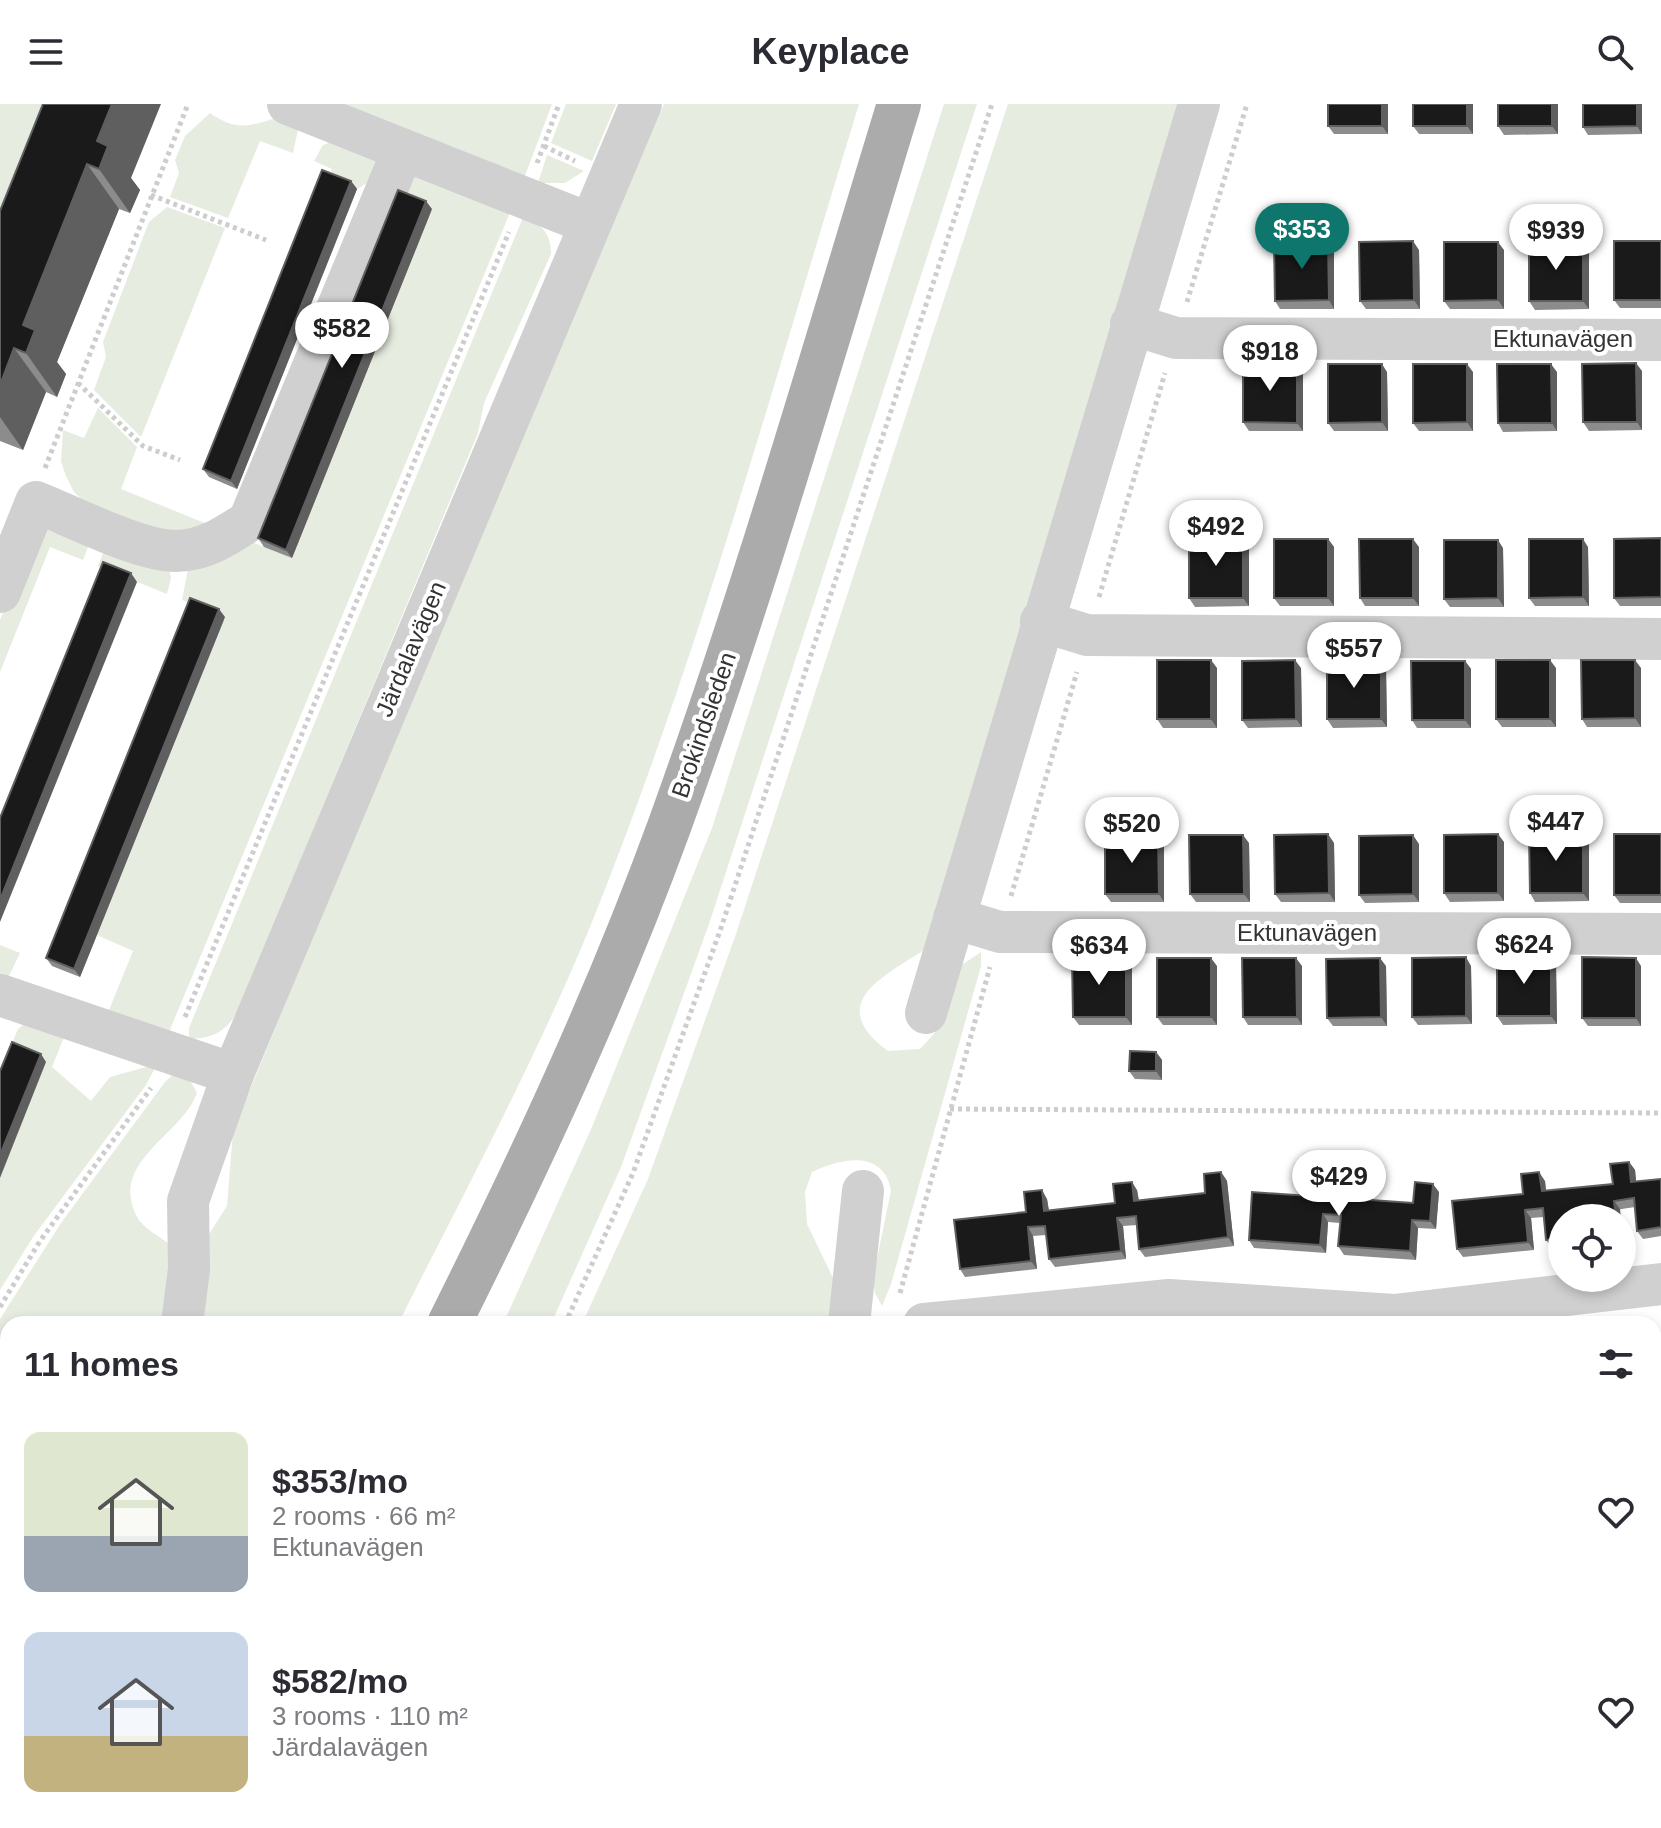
<!DOCTYPE html>
<meta charset="utf-8">
<style>
body{margin:0;font-family:Arial,sans-serif;background:#f7f7f7;color:#2b2b33;height:100vh;display:flex;flex-direction:column;font-size:30px;white-space:nowrap}
*{box-sizing:border-box;margin:0}
p{font-size:26px;color:#7c7c81}
.icon{flex:none;width:44px;height:44px;fill:none;stroke:currentColor;stroke-width:2;stroke-linecap:round;stroke-linejoin:round}
.map{position:relative;flex:1;overflow:hidden}
.side{position:absolute;left:0px;top:1212px;width:1662px;height:512px;display:flex;flex-direction:column;background:#fff;border-radius:24px 24px 0 0;box-shadow:0 4px 12px #0003}
.side>*{flex:none}
.buttons{position:absolute;left:1548px;top:1100px;display:grid;gap:16px}
.buttons a{display:grid;place-items:center;width:88px;height:88px;border-radius:50%;background:#fff;box-shadow:0 4px 12px #0003;font-size:40px}
.price{position:absolute;translate:-50% -68px;padding:0 18px;border-radius:28px;background:#fff;color:#222;font-size:26px;line-height:52px;filter:drop-shadow(0 2px 4px #0008)}
.price::after{content:'';position:absolute;left:50%;top:48px;width:24px;height:18px;margin-left:-12px;background:inherit;clip-path:polygon(0 0,100% 0,50% 100%)}
.price.current{background:#0f766e;color:#fff}
ul{padding:0;list-style:none}
li{display:flex;align-items:center;gap:24px;height:200px;padding:0 24px}
li span{display:grid;place-items:center;flex:none;width:224px;height:160px;border-radius:16px;color:#555}
li>.icon{margin-inline-start:auto}
span .icon{width:96px;height:96px;fill:#fffc;stroke-width:1}
li b{font-size:34px}
h2{display:flex;justify-content:space-between;align-items:center;height:96px;padding:0 24px;font-size:34px}
header{display:flex;justify-content:space-between;align-items:center;height:104px;padding:0 24px;background:#fff;font-size:36px;font-weight:600}
.map>svg:first-child{display:block}
.green{fill:#e6ecdf}
.lines{fill:none;stroke-linecap:round;stroke-linejoin:round}
.path{stroke:#cdcdcd;stroke-width:5;stroke-dasharray:4 4;stroke-linecap:butt}
.minor{stroke:#d0d0d0;stroke-width:42}
.major{stroke:#ababab;stroke-width:44}
.wall{fill:#8c8c8c}
.shaded-wall{fill:#5f5f5f}
.building{fill:#1a1a1a;stroke:#5f5f5f;stroke-width:2}
.labels{text-anchor:middle;stroke-width:8;stroke-linejoin:round;paint-order:stroke}
.street-label{font-size:24px;fill:#333;stroke:#fff}
</style>
<header><svg class="icon" aria-label="menu" viewBox="0 0 24 24"><path d="M4 6h16M4 12h16M4 18h16"/></svg>Keyplace<svg class="icon" aria-label="search" viewBox="0 0 24 24"><circle cx="10" cy="10" r="6"/><path d="M15 15l6 6"/></svg></header>
<div class="map">
<svg width="1661" height="1724" viewBox="0 0 1661 1724">
<rect width="100%" height="100%" fill="#fff"/>
<g class="green">
<polygon points="0,0 64,0 0,160"/>
<polygon points="346,0 552,0 523,77 353,9"/>
<polygon points="566,0 616,0 592,57 551,39"/>
<path d="M664,0H859C775,274 699,552 592,818C536,955 465,1087 398,1220H194L206,1135L227,1102L233,1027L451,497Z"/>
<polygon points="944,0 977,0 709,820 621,1063 551,1220 503,1220 592,1023 712,724"/>
<path d="M1008,0H1181L924,846C885,872 823,899 888,947L920,945L941,922L956,865L981,848V862L891,1180L882,1202L875,1189L873,1175L891,1086C883,1045 841,1054 812,1068L805,1088L807,1120L833,1174L832,1220H582L648,1075L736,830Z"/>
<path d="M210,9C237,28 250,22 279,13L298,26L293,49L260,37L228,114L170,93L179,69L175,56L185,32Z"/>
<polygon points="336,36 379,56 377,73 357,85 328,74 332,65 314,57 323,41"/>
<polygon points="547,51 584,67 565,79 538,79"/>
<polygon points="418,69 511,106 169,928 109,906 133,847 97,831 225,513 182,496 188,465 237,432 292,454 397,91"/>
<polygon points="167,103 225,124 141,333 94,286 106,253 103,238 149,118"/>
<path d="M524,111C542,123 551,128 551,150L484,299L478,329L239,904C228,927 214,934 189,935V924Z"/>
<polygon points="98,304 137,343 121,385 217,424 186,434 89,402 74,388 66,372 61,357 63,326 84,334"/>
<polygon points="41,419 90,438 83,456 50,443 0,568 0,516"/>
<polygon points="105,444 169,465 171,474 167,490 98,462"/>
<polygon points="0,841 20,849 9,872 0,874"/>
<polygon points="26,919 66,928 52,963 91,997 110,973 157,960 146,981 33,1133 0,1186 0,1074 10,944 18,925"/>
<path d="M174,970L188,973L197,989C182,1031 110,1057 136,1111C143,1126 162,1132 173,1144L168,1220H8V1670L0,1675V1215L61,1119L165,978Z"/>
<polygon points="1661,1232 1661,1386 1654,1344 1654,1233"/>
<polygon points="18,1716 135,1716 131,1724 0,1724"/>
<polygon points="255,1716 333,1716 332,1724 251,1724"/>
<polygon points="359,1716 837,1716 838,1724 358,1724"/>
</g>
<g class="lines">
<g class="path">
<polyline points="544,42 575,57"/>
<polyline points="537,59 559,0"/>
<polyline points="151,91 266,136"/>
<polyline points="1187,198 1247,0"/>
<polyline points="78,279 143,342 180,356"/>
<polyline points="45,364 188,0"/>
<polyline points="1099,493 1165,269"/>
<polyline points="1011,792 1077,568"/>
<polyline points="185,913 509,128"/>
<polyline points="950,1005 1661,1009"/>
<polyline points="900,1189 990,863"/>
<polyline points="0,1203 40,1137 151,984"/>
<polyline points="565,1220 633,1069 721,824 992,0"/>
<polyline points="1654,1476 1661,1475"/>
<polyline points="908,1716 909,1724"/>
<polyline points="1617,1716 1619,1724"/>
<polyline points="342,1724 343,1716"/>
</g>
<g class="minor">
<polyline points="288,0 588,119"/>
<polyline points="1131,220 1176,234 1661,236"/>
<path d="M0,488L36,398C72,412 139,447 176,447C204,447 226,432 249,417L403,46"/>
<polyline points="1041,517 1087,531 1661,535"/>
<polyline points="954,814 1000,828 1661,830"/>
<polyline points="0,891 233,970"/>
<polyline points="926,909 1199,0"/>
<polyline points="182,1220 189,1165 188,1097 233,970 641,0"/>
<polyline points="849,1220 863,1087"/>
<polyline points="924,1220 1169,1196 1394,1211 1661,1180"/>
<polyline points="0,1700 8,1696"/>
<polyline points="857,1716 858,1724"/>
</g>
<g class="major">
<path d="M449,1220C530,1058 607,893 669,723C755,486 825,242 899,0"/>
<polyline points="154,1724 159,1716"/>
<polyline points="218,1724 221,1716"/>
</g>
</g>
<g class="wall">
<polygon points="43,0 131,74 140,86 130,109 119,105 57,258 66,270 57,293 46,288 23,346 0,337 0,107"/>
<polygon points="1328,0 1388,0 1388,30 1334,30 1328,22"/>
<polygon points="1413,0 1473,0 1473,30 1419,30 1413,22"/>
<polygon points="1558,0 1558,30 1504,31 1498,22"/>
<polygon points="1583,0 1642,0 1642,30 1588,31 1583,23"/>
<polygon points="351,77 357,85 237,385 209,373 203,365"/>
<polygon points="432,105 292,454 264,443 258,434"/>
<polygon points="1328,137 1334,146 1334,205 1280,205 1275,197"/>
<polygon points="1661,137 1661,204 1620,204 1614,196"/>
<polygon points="1419,146 1420,205 1366,205 1360,197"/>
<polygon points="1504,146 1504,205 1450,205 1444,197"/>
<polygon points="1589,146 1589,205 1535,206 1529,197"/>
<polygon points="1297,259 1303,268 1303,327 1249,327 1243,318"/>
<polygon points="1642,267 1642,326 1589,327 1583,318"/>
<polygon points="1387,268 1388,327 1334,327 1328,319"/>
<polygon points="1473,268 1473,327 1419,327 1413,319"/>
<polygon points="1557,268 1557,327 1503,328 1498,319"/>
<polygon points="1661,434 1661,502 1620,502 1614,494"/>
<polygon points="1243,435 1249,443 1249,502 1195,503 1189,494"/>
<polygon points="1328,435 1334,443 1334,502 1280,502 1274,494"/>
<polygon points="1419,443 1419,502 1365,502 1360,494"/>
<polygon points="1588,443 1589,502 1535,502 1529,494"/>
<polygon points="1503,444 1504,503 1450,503 1444,495"/>
<polygon points="225,513 80,873 52,862 46,854"/>
<polygon points="1381,556 1386,564 1387,623 1333,624 1327,615"/>
<polygon points="1465,557 1471,565 1471,624 1417,624 1412,616"/>
<polygon points="1217,564 1217,624 1163,624 1157,615"/>
<polygon points="1301,564 1302,623 1248,624 1242,616"/>
<polygon points="1556,564 1556,623 1502,623 1496,615"/>
<polygon points="1641,564 1641,623 1587,623 1582,615"/>
<polygon points="1661,730 1661,799 1620,799 1614,791"/>
<polygon points="1504,738 1504,797 1450,798 1444,789"/>
<polygon points="1589,738 1589,797 1535,798 1530,789"/>
<polygon points="1164,739 1164,798 1111,798 1105,790"/>
<polygon points="1249,739 1250,798 1196,798 1190,790"/>
<polygon points="1334,739 1335,798 1281,798 1275,790"/>
<polygon points="1419,740 1419,798 1365,799 1359,791"/>
<polygon points="1556,861 1557,920 1503,921 1497,912"/>
<polygon points="1132,862 1132,921 1079,921 1073,913"/>
<polygon points="1217,862 1217,921 1163,921 1157,913"/>
<polygon points="1302,862 1302,921 1248,921 1243,913"/>
<polygon points="1386,862 1387,922 1333,922 1327,914"/>
<polygon points="1471,862 1472,920 1418,921 1412,913"/>
<polygon points="1641,862 1641,922 1588,922 1582,914"/>
<polygon points="1156,948 1162,956 1162,976 1135,975 1129,967"/>
<polygon points="1629,1058 1635,1066 1636,1077 1661,1075 1661,1132 1643,1135 1637,1127 1635,1103 1562,1114 1562,1143 1552,1144 1546,1136 1544,1113 1531,1114 1534,1146 1463,1153 1457,1145 1523,1090 1545,1077 1546,1087 1613,1080"/>
<polygon points="1221,1068 1227,1077 1234,1142 1145,1153 1139,1145 1137,1121 1123,1122 1126,1155 1055,1163 1049,1155 1046,1131 1033,1132 1037,1165 965,1173 960,1165 1026,1108 1047,1095 1049,1106 1115,1099 1137,1086 1139,1096 1205,1089"/>
<polygon points="1349,1082 1348,1094 1413,1099 1439,1088 1436,1125 1418,1124 1416,1156 1344,1151 1338,1142 1340,1119 1328,1118 1326,1149 1254,1144 1249,1136 1324,1093"/>
<polygon points="1520,1716 1579,1716 1581,1723 1496,1724"/>
</g>
<g class="shaded-wall">
<polygon points="112,0 161,0 131,74 140,86 130,109 99,65 97,37"/>
<polygon points="1382,0 1388,0 1388,30 1382,22"/>
<polygon points="1467,0 1473,0 1473,30 1467,22"/>
<polygon points="1552,0 1558,0 1558,30 1552,22"/>
<polygon points="1637,0 1642,0 1642,30 1637,22"/>
<polygon points="87,60 119,105 57,258 66,270 57,293 26,249 23,221"/>
<polygon points="351,77 357,85 237,385 231,377"/>
<polygon points="426,97 432,105 292,454 286,446"/>
<polygon points="1328,137 1334,146 1334,205 1329,196"/>
<polygon points="1413,137 1419,146 1420,205 1414,196"/>
<polygon points="1498,138 1504,146 1504,205 1498,196"/>
<polygon points="1583,138 1589,146 1589,205 1583,197"/>
<polygon points="14,244 46,288 23,346 0,313 0,281"/>
<polygon points="1297,259 1303,268 1303,327 1297,319"/>
<polygon points="1636,259 1642,267 1642,326 1637,318"/>
<polygon points="1382,260 1387,268 1388,327 1382,318"/>
<polygon points="1467,260 1473,268 1473,327 1467,318"/>
<polygon points="1551,260 1557,268 1557,327 1552,319"/>
<polygon points="1243,435 1249,443 1249,502 1243,494"/>
<polygon points="1328,435 1334,443 1334,502 1328,494"/>
<polygon points="1413,435 1419,443 1419,502 1413,494"/>
<polygon points="1583,435 1588,443 1589,502 1583,493"/>
<polygon points="1498,436 1503,444 1504,503 1498,494"/>
<polygon points="131,469 137,478 0,818 0,796"/>
<polygon points="219,505 225,513 80,873 74,865"/>
<polygon points="1211,556 1217,564 1217,624 1211,615"/>
<polygon points="1295,556 1301,564 1302,623 1296,615"/>
<polygon points="1381,556 1386,564 1387,623 1381,615"/>
<polygon points="1550,556 1556,564 1556,623 1550,615"/>
<polygon points="1635,556 1641,564 1641,623 1635,614"/>
<polygon points="1465,557 1471,565 1471,624 1465,616"/>
<polygon points="1328,730 1334,739 1335,798 1329,789"/>
<polygon points="1498,730 1504,738 1504,797 1498,789"/>
<polygon points="1583,730 1589,738 1589,797 1583,789"/>
<polygon points="1158,731 1164,739 1164,798 1159,790"/>
<polygon points="1243,731 1249,739 1250,798 1244,790"/>
<polygon points="1413,731 1419,740 1419,798 1413,790"/>
<polygon points="1466,853 1471,862 1472,920 1466,912"/>
<polygon points="1551,853 1556,861 1557,920 1551,912"/>
<polygon points="1126,854 1132,862 1132,921 1126,913"/>
<polygon points="1211,854 1217,862 1217,921 1211,913"/>
<polygon points="1296,854 1302,862 1302,921 1297,913"/>
<polygon points="1380,854 1386,862 1387,922 1381,913"/>
<polygon points="1636,854 1641,862 1641,922 1636,914"/>
<polygon points="1156,948 1162,956 1162,976 1156,967"/>
<polygon points="41,950 46,958 0,1074 0,1051"/>
<polygon points="1629,1058 1635,1066 1637,1086 1631,1078"/>
<polygon points="1221,1068 1227,1077 1234,1142 1228,1133"/>
<polygon points="1539,1068 1545,1077 1547,1096 1542,1087"/>
<polygon points="1343,1074 1349,1082 1348,1102 1342,1094"/>
<polygon points="1132,1078 1137,1086 1140,1105 1134,1097"/>
<polygon points="1433,1080 1439,1088 1436,1125 1430,1117"/>
<polygon points="1042,1086 1047,1095 1050,1115 1044,1107"/>
<polygon points="1614,1097 1620,1105 1621,1114 1616,1114"/>
<polygon points="1525,1106 1531,1114 1534,1146 1528,1138"/>
<polygon points="1323,1110 1328,1118 1326,1149 1320,1141"/>
<polygon points="1117,1114 1123,1122 1126,1155 1121,1147"/>
<polygon points="1412,1116 1418,1124 1416,1156 1410,1147"/>
<polygon points="1028,1123 1033,1132 1037,1165 1031,1157"/>
<polygon points="1461,1716 1462,1716 1467,1724 1462,1724"/>
</g>
<g class="building">
<polygon points="43,0 112,0 97,37 108,42 99,65 87,60 23,221 35,226 26,249 14,244 0,281 0,107"/>
<rect x="1328" y="0" width="54" height="22"/>
<rect x="1413" y="0" width="54" height="22"/>
<rect x="1498" y="0" width="54" height="22"/>
<polygon points="1583,0 1637,0 1637,22 1583,23"/>
<polygon points="322,66 351,77 231,377 203,365"/>
<polygon points="398,86 426,97 286,446 258,434"/>
<polygon points="1328,137 1329,196 1275,197 1274,138"/>
<polygon points="1413,137 1414,196 1360,197 1359,138"/>
<rect x="1614" y="137" width="47" height="59"/>
<polygon points="1444,138 1498,138 1498,196 1444,197"/>
<rect x="1529" y="138" width="54" height="59"/>
<polygon points="1297,259 1297,319 1243,318 1243,260"/>
<polygon points="1636,259 1637,318 1583,318 1582,260"/>
<polygon points="1328,260 1382,260 1382,318 1328,319"/>
<polygon points="1413,260 1467,260 1467,318 1413,319"/>
<polygon points="1497,260 1551,260 1552,319 1498,319"/>
<polygon points="1661,434 1661,493 1614,494 1614,435"/>
<rect x="1189" y="435" width="54" height="59"/>
<rect x="1274" y="435" width="54" height="59"/>
<polygon points="1359,435 1413,435 1413,494 1360,494"/>
<polygon points="1529,435 1583,435 1583,493 1529,494"/>
<polygon points="1444,436 1498,436 1498,494 1444,495"/>
<polygon points="103,458 131,469 0,796 0,714"/>
<polygon points="190,494 219,505 74,865 46,854"/>
<rect x="1157" y="556" width="54" height="59"/>
<polygon points="1295,556 1296,615 1242,616 1242,557"/>
<polygon points="1381,556 1381,615 1327,615 1327,557"/>
<rect x="1496" y="556" width="54" height="59"/>
<polygon points="1581,556 1635,556 1635,614 1582,615"/>
<polygon points="1411,557 1465,557 1465,616 1412,616"/>
<polygon points="1328,730 1329,789 1275,790 1274,731"/>
<polygon points="1498,730 1498,789 1444,789 1444,731"/>
<polygon points="1529,730 1583,730 1583,789 1530,789"/>
<rect x="1614" y="730" width="47" height="61"/>
<polygon points="1105,731 1158,731 1159,790 1105,790"/>
<polygon points="1189,731 1243,731 1244,790 1190,790"/>
<polygon points="1413,731 1413,790 1359,791 1359,732"/>
<polygon points="1466,853 1466,912 1412,913 1412,854"/>
<rect x="1497" y="853" width="54" height="59"/>
<polygon points="1582,853 1636,854 1636,914 1582,914"/>
<polygon points="1072,854 1126,854 1126,913 1073,913"/>
<rect x="1157" y="854" width="54" height="59"/>
<polygon points="1242,854 1296,854 1297,913 1243,913"/>
<polygon points="1380,854 1381,913 1327,914 1326,855"/>
<polygon points="12,938 41,950 0,1051 0,967"/>
<polygon points="1130,947 1156,948 1156,967 1129,967"/>
<polygon points="1629,1058 1631,1078 1661,1075 1661,1123 1637,1127 1634,1094 1614,1097 1616,1114 1562,1114 1562,1134 1546,1136 1543,1104 1525,1106 1528,1138 1457,1145 1452,1097 1523,1090 1521,1070 1539,1068 1542,1087 1613,1080 1610,1060"/>
<polygon points="1221,1068 1228,1133 1139,1145 1136,1112 1117,1114 1121,1147 1049,1155 1045,1122 1028,1123 1031,1157 960,1165 954,1116 1026,1108 1024,1088 1042,1086 1044,1107 1115,1099 1113,1080 1132,1078 1134,1097 1205,1089 1204,1070"/>
<polygon points="1325,1072 1343,1074 1342,1094 1413,1099 1415,1078 1433,1080 1430,1117 1412,1116 1410,1147 1338,1142 1341,1111 1323,1110 1320,1141 1249,1136 1252,1088 1324,1093"/>
<polygon points="1443,1716 1461,1716 1462,1724 1444,1724"/>
<polygon points="1520,1716 1572,1716 1558,1720 1560,1724 1496,1724"/>
</g>
<g class="labels">
<g class="street-label">
<text x="1563" y="243">Ektunavägen</text>
<text transform="translate(411 545) rotate(-67)" y="8">Järdalavägen</text>
<text transform="translate(704 621) rotate(-71)" y="8">Brokindsleden</text>
<text x="1307" y="837">Ektunavägen</text>
</g>
</g>
</svg>
<div class="buttons">
<a><svg class="icon" aria-label="locate" viewBox="0 0 24 24"><circle cx="12" cy="12" r="6"/><path d="M12 2v4M12 18v4M2 12h4M18 12h4"/></svg></a>
</div>
<b class="price current" style="left:1302px;top:167px">$353</b>
<b class="price" style="left:1556px;top:168px">$939</b>
<b class="price" style="left:342px;top:266px">$582</b>
<b class="price" style="left:1270px;top:289px">$918</b>
<b class="price" style="left:1216px;top:464px">$492</b>
<b class="price" style="left:1354px;top:586px">$557</b>
<b class="price" style="left:1556px;top:759px">$447</b>
<b class="price" style="left:1132px;top:761px">$520</b>
<b class="price" style="left:1524px;top:882px">$624</b>
<b class="price" style="left:1099px;top:883px">$634</b>
<b class="price" style="left:1339px;top:1114px">$429</b>
<section class="side">
<h2>11 homes<svg class="icon" aria-label="filters" viewBox="0 0 24 24"><path d="M4 7h16M4 17h16"/><circle cx="9" cy="7" r="2"/><circle cx="15" cy="17" r="2"/></svg></h2>
<ul>
<li><span style="background:linear-gradient(#dfe7d0 65%,#9aa5b1 0)"><svg class="icon" aria-label="home" viewBox="0 0 24 24"><path d="M3 11l9-7 9 7M6 9v11h12V9"/></svg></span><div><b>$353/mo</b><p>2 rooms · 66 m²</p><p>Ektunavägen</p></div><svg class="icon" aria-label="heart" viewBox="0 0 24 24"><path d="M12 20l-8-8c-3-5 5-10 8-4 3-6 11-1 8 4z"/></svg></li>
<li><span style="background:linear-gradient(#c9d6e8 65%,#c2b280 0)"><svg class="icon" aria-label="home" viewBox="0 0 24 24"><path d="M3 11l9-7 9 7M6 9v11h12V9"/></svg></span><div><b>$582/mo</b><p>3 rooms · 110 m²</p><p>Järdalavägen</p></div><svg class="icon" aria-label="heart" viewBox="0 0 24 24"><path d="M12 20l-8-8c-3-5 5-10 8-4 3-6 11-1 8 4z"/></svg></li>
</ul>
</section>
</div>
